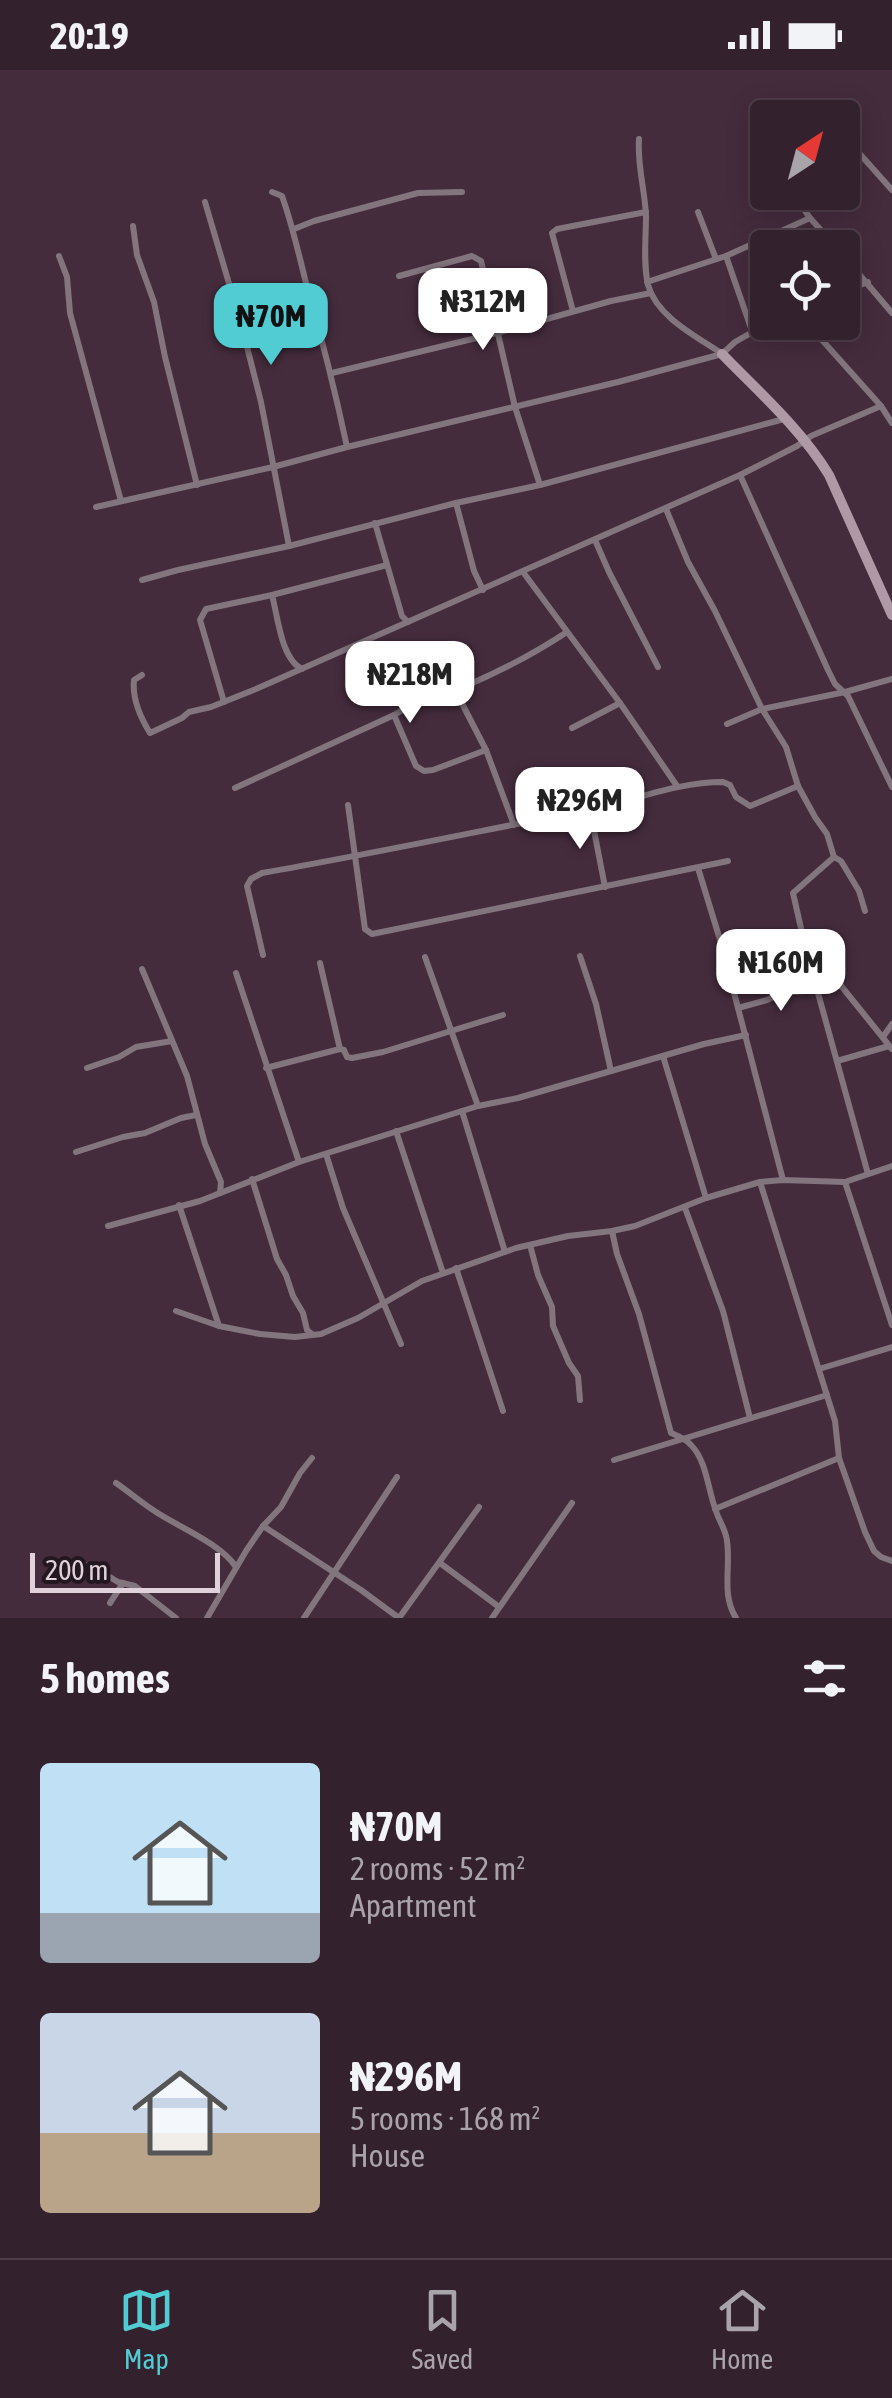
<!DOCTYPE html>
<meta charset="utf-8">
<style>
body{margin:0;font-family:"Asap Condensed",sans-serif;background:#3f2e3a;color:#f1f3f6;height:100vh;display:flex;flex-direction:column;font-size:38px;white-space:nowrap}
*{box-sizing:border-box;margin:0}
p{font-size:32px;color:#a9a3aa}
.icon{flex:none;width:55px;height:55px;fill:none;stroke:currentColor;stroke-width:2;stroke-linecap:round;stroke-linejoin:round}
.map{position:relative;height:1548px;overflow:hidden}
.panel{display:flex;flex-direction:column;background:#34212e;flex:1}
.panel>*{flex:none}
.needle{width:65px;rotate:36deg}
.tools{position:absolute;left:750px;top:30px;display:grid;gap:20px}
.tools a{display:grid;place-items:center;width:110px;height:110px;border-radius:10px;background:#34212e;box-shadow:0 5px 25px #0003,0 0 0 2px #4e3e4a;font-size:50px}
.scale{position:absolute;left:30px;bottom:25px;width:190px;box-sizing:border-box;padding-left:10px;border:5px solid #e1d1db;border-top:0;font-size:28px;line-height:35px;white-space:nowrap;color:#e1d1db;-webkit-text-stroke:8px #241820;paint-order:stroke}
.price{position:absolute;translate:-50% -85px;padding:0 22px;border-radius:20px;background:#fff;color:#222;font-size:32px;line-height:65px;filter:drop-shadow(0 2px 5px #0008)}
.price::after{content:'';position:absolute;left:50%;top:60px;width:30px;height:22px;margin-left:-15px;background:inherit;clip-path:polygon(0 0,100% 0,50% 100%)}
.price.on{background:#51ccd3;color:#111}
ul{padding:0;list-style:none}
li{display:flex;align-items:center;gap:30px;height:250px;padding:0 40px}
li span{display:grid;place-items:center;flex:none;width:280px;height:200px;border-radius:10px;color:#555}
li>.icon{margin-inline-start:auto}
span .icon{width:120px;height:120px;fill:#fffc;stroke-width:1}
li b{font-size:42px}
h2{display:flex;justify-content:space-between;align-items:center;height:120px;padding:0 40px;font-size:42px}
.status{display:flex;justify-content:space-between;align-items:center;height:70px;padding:0 50px;background:#34212e;direction:ltr}
.status svg{height:28px;fill:currentColor}
.tabs{display:flex;justify-content:space-around;align-items:center;height:140px;border-top:2px solid #4e3e4a;background:#34212e;font-size:28px;color:#a9a3aa}
.tabs a{display:grid;justify-items:center;gap:5px}
.tabs .on{color:#51ccd3}
.map>svg:first-child{display:block}
.lines{fill:none;stroke-linecap:round;stroke-linejoin:round}
.street{stroke:#83757e;stroke-width:6}
.secondary{stroke:#af99a7;stroke-width:10}
</style>
<div class="status"><b>20:19</b><svg viewBox="0 0 49 12"><path d="M0 12V9h3v3zM5 12V6h3v6zM10 12V3h3v9zM15 12V0h3v12zM26 1h20v11H26zM47 4h2v5h-2z"/></svg></div>
<div class="map">
<svg width="892" height="1548" viewBox="0 0 892 1548">
<rect width="100%" height="100%" fill="#452c3d"/>
<g class="lines">
<g class="street">
<polyline points="842,64 892,120"/>
<path d="M639,69C637,95 645,120 646,146C646,168 643,193 648,215C657,247 696,266 721,283"/>
<path d="M272,122L282,126C292,154 298,181 305,209C321,265 335,320 347,377"/>
<polyline points="792,122 810,148 837,178"/>
<polyline points="205,132 243,261 261,332 289,476"/>
<polyline points="698,142 716,189"/>
<polyline points="133,156 137,185 154,232 165,287 197,415"/>
<polyline points="294,159 314,151 418,123 462,122"/>
<polyline points="842,184 892,243"/>
<polyline points="59,186 67,207 70,243 121,431"/>
<polyline points="726,186 752,261"/>
<polyline points="399,206 472,186 481,191 515,337 540,415"/>
<polyline points="647,212 726,186 810,148"/>
<polyline points="842,222 868,212"/>
<polyline points="573,241 552,163 557,159 646,142"/>
<polyline points="806,252 881,336 892,353"/>
<polyline points="332,303 497,263 611,231 651,223"/>
<polyline points="740,405 828,600 835,614 848,626 892,717"/>
<polyline points="456,433 474,501 483,520"/>
<polyline points="96,437 273,397 347,377 618,312 722,284 735,272 770,252"/>
<polyline points="666,439 688,492 715,541 762,639 786,677 798,716 815,747 827,764 834,787 841,791 859,821 865,841"/>
<polyline points="375,453 402,546 408,552"/>
<polyline points="595,470 609,502 658,597"/>
<polyline points="523,502 620,633 677,716"/>
<polyline points="142,510 178,500 289,476 456,433 540,415 784,349"/>
<path d="M272,525C278,547 281,589 302,599"/>
<path d="M142,605L134,610C132,629 140,647 150,663L182,648L189,642L211,637L256,619L740,405L797,376L811,366L881,336"/>
<polyline points="455,620 486,680 514,755"/>
<polyline points="224,632 200,550 206,539 272,525 387,495"/>
<polyline points="394,645 416,696 424,701 433,700 486,680"/>
<polyline points="727,654 762,639 845,622 892,609"/>
<polyline points="572,658 620,633"/>
<path d="M235,718L394,645C417,630 443,626 468,615C503,600 535,583 567,562"/>
<polyline points="348,735 365,859 372,864 728,791"/>
<polyline points="590,740 605,817"/>
<polyline points="834,787 793,823 805,876 868,1104"/>
<polyline points="698,798 721,873 783,1110"/>
<polyline points="805,876 819,875 842,917 892,979"/>
<path d="M263,885L247,816L251,809L262,803C371,784 479,761 588,740C633,731 676,712 723,712L730,715L736,727L750,736L798,716"/>
<polyline points="580,886 596,934 611,1001"/>
<polyline points="425,887 478,1036"/>
<polyline points="320,893 340,979"/>
<polyline points="142,899 187,1006 205,1074 221,1112 220,1123"/>
<polyline points="236,903 299,1092"/>
<polyline points="738,938 767,930 781,923 817,920"/>
<polyline points="883,967 892,954"/>
<polyline points="663,986 706,1128"/>
<polyline points="837,991 889,976"/>
<polyline points="87,998 119,987 136,977 172,971"/>
<polyline points="266,998 340,979 344,980 347,987 352,988 383,982 503,945"/>
<polyline points="462,1041 505,1182"/>
<polyline points="396,1061 443,1203"/>
<polyline points="76,1082 123,1067 145,1063 181,1048 196,1045"/>
<polyline points="326,1084 343,1138 401,1274"/>
<polyline points="252,1109 277,1189 286,1205 293,1226 303,1243 307,1260 312,1264"/>
<polyline points="760,1112 835,1351 839,1388 865,1462 874,1481 881,1487 892,1491"/>
<polyline points="845,1112 892,1255"/>
<polyline points="179,1135 219,1256"/>
<polyline points="685,1138 723,1241 750,1348"/>
<polyline points="108,1156 200,1131 299,1092 478,1036 518,1028 704,974 746,965"/>
<path d="M612,1161L617,1184L639,1244L671,1363C678,1366 686,1369 691,1375C707,1391 708,1421 716,1441C719,1451 726,1460 727,1471C731,1498 721,1524 736,1548"/>
<polyline points="530,1175 538,1205 552,1237 553,1256 569,1293 578,1306 580,1330"/>
<polyline points="456,1198 503,1341"/>
<polyline points="176,1241 219,1256 260,1264 295,1267 321,1264 358,1248 422,1211 516,1178 568,1166 612,1161 635,1156 706,1128 760,1112 783,1110 845,1112 892,1096"/>
<polyline points="819,1299 892,1277"/>
<polyline points="614,1390 827,1325"/>
<path d="M116,1413C129,1422 142,1433 156,1442C179,1457 221,1474 236,1497"/>
<polyline points="715,1439 839,1388"/>
<polyline points="263,1456 361,1520 399,1548"/>
<polyline points="440,1493 499,1537"/>
<polyline points="62,1497 90,1495 118,1512 135,1516 176,1548"/>
<polyline points="110,1533 123,1513"/>
<polyline points="207,1548 246,1481 263,1456 281,1437 300,1403 312,1388"/>
<polyline points="304,1548 397,1407"/>
<polyline points="399,1548 479,1437"/>
<polyline points="492,1548 572,1433"/>
</g>
<path class="secondary" d="M722,284C759,322 801,359 829,405L892,545"/>
</g>
</svg>
<div class="tools">
<a><svg class="needle" viewBox="-14 -14 28 28"><path d="M0-13l5 13h-10z" fill="#e53935"/><path d="M0 13l5-13h-10z" fill="#a9a3aa"/></svg></a>
<a><svg class="icon" aria-label="locate" viewBox="0 0 24 24"><circle cx="12" cy="12" r="6"/><path d="M12 2v4M12 18v4M2 12h4M18 12h4"/></svg></a>
</div>
<div class="scale">200 m</div>
<b class="price" style="left:483px;top:283px">₦312M</b>
<b class="price on" style="left:271px;top:298px">₦70M</b>
<b class="price" style="left:410px;top:656px">₦218M</b>
<b class="price" style="left:580px;top:782px">₦296M</b>
<b class="price" style="left:781px;top:944px">₦160M</b>
</div>
<section class="panel">
<h2>5 homes<svg class="icon" aria-label="filters" viewBox="0 0 24 24"><path d="M4 7h16M4 17h16"/><circle cx="9" cy="7" r="2"/><circle cx="15" cy="17" r="2"/></svg></h2>
<ul>
<li><span style="background:linear-gradient(#bfe0f5 75%,#9aa5b1 0)"><svg class="icon" aria-label="home" viewBox="0 0 24 24"><path d="M3 11l9-7 9 7M6 9v11h12V9"/></svg></span><div><b>₦70M</b><p>2 rooms · 52 m²</p><p>Apartment</p></div></li>
<li><span style="background:linear-gradient(#c9d6e8 60%,#b9a48a 0)"><svg class="icon" aria-label="home" viewBox="0 0 24 24"><path d="M3 11l9-7 9 7M6 9v11h12V9"/></svg></span><div><b>₦296M</b><p>5 rooms · 168 m²</p><p>House</p></div></li>
</ul>
</section>
<nav class="tabs">
<a class="on"><svg class="icon" aria-label="map" viewBox="0 0 24 24"><path d="M3 6l6-2 6 2 6-2v14l-6 2-6-2-6 2zM9 4v14M15 6v14"/></svg>Map</a>
<a><svg class="icon" aria-label="saved" viewBox="0 0 24 24"><path d="M7 4h10v16l-5-4-5 4z"/></svg>Saved</a>
<a><svg class="icon" aria-label="home" viewBox="0 0 24 24"><path d="M3 11l9-7 9 7M6 9v11h12V9"/></svg>Home</a>
</nav>
